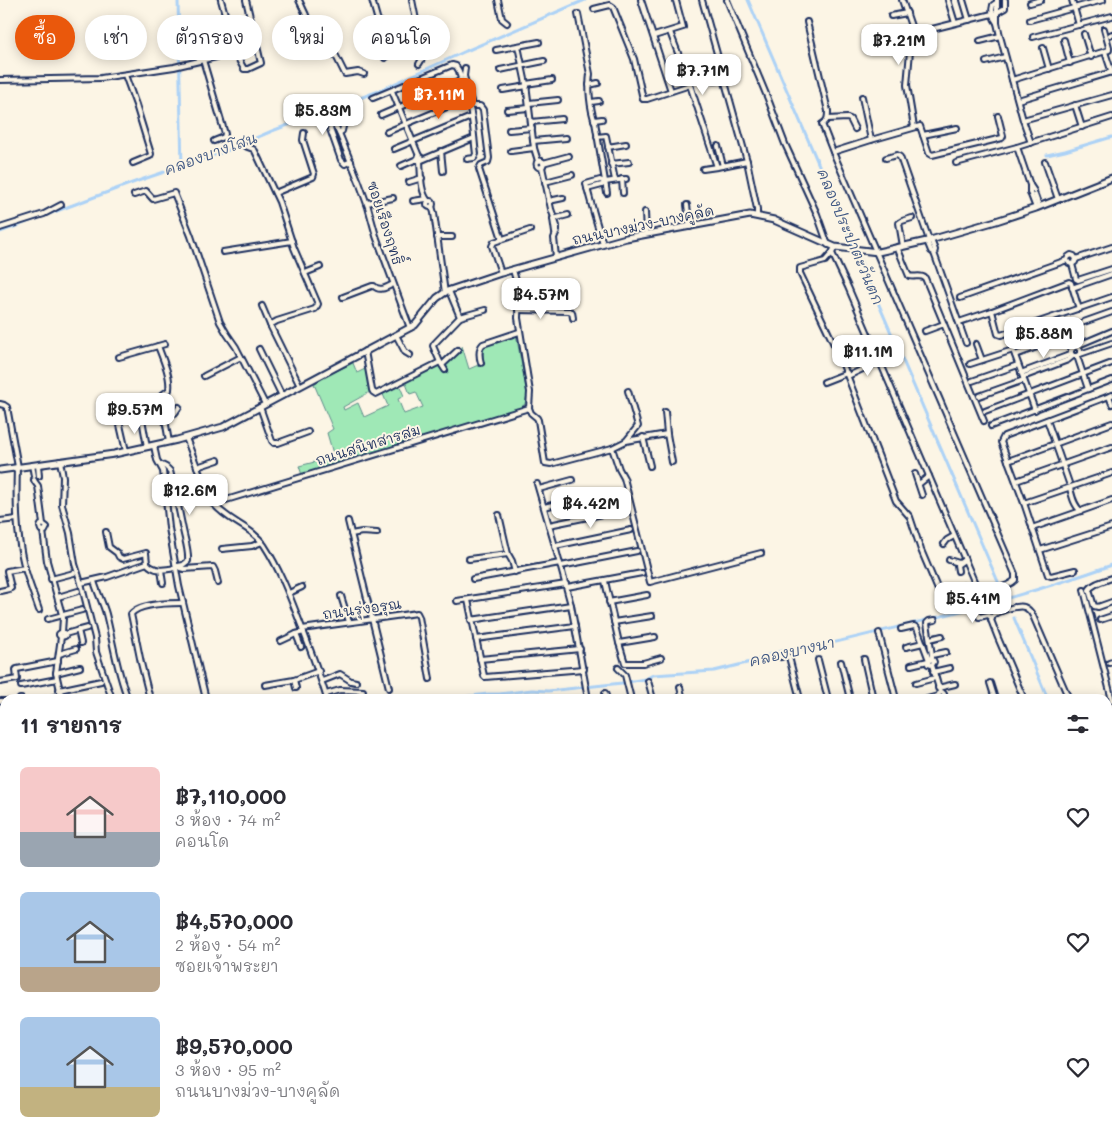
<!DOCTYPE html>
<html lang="th">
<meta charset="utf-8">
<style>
body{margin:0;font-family:Mali,"Playpen Sans Thai",sans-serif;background:#f2f2f3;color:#2b2b33;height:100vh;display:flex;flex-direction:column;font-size:19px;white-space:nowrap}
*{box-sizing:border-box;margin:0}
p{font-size:16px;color:#7c7c81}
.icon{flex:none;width:28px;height:28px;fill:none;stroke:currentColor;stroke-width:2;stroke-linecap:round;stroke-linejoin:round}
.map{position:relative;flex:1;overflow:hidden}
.sheet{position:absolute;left:0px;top:694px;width:1112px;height:446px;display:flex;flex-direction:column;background:#fff;border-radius:15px 15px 0 0;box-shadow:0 2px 12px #0003}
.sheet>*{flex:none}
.banner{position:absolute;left:15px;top:15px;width:500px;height:45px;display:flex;gap:10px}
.price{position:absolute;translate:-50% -42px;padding:0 11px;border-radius:10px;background:#fff;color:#222;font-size:16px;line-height:32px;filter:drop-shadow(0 1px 2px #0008)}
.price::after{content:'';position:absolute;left:50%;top:30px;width:15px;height:11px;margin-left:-8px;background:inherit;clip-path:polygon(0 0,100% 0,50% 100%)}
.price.selected{background:#ea580c;color:#fff}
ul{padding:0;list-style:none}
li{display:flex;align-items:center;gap:15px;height:125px;padding:0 20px}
li span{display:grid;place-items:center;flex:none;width:140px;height:100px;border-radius:8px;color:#555}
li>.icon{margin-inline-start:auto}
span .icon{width:60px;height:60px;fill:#fffc;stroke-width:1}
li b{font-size:21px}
h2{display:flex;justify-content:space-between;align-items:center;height:60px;padding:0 20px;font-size:21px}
.chip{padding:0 18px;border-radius:22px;background:#fff;box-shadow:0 2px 12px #0003;font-size:18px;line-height:45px}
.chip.selected{background:#ea580c;color:#fff}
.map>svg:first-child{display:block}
.green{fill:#9fe8b6;stroke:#5d8c8a}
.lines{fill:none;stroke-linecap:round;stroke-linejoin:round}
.canal{stroke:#add2f6;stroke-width:3}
.street-casing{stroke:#1b2f5e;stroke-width:8}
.secondary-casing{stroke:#1b2f5e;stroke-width:9}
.street{stroke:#fcf5e5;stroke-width:4}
.secondary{stroke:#fcf5e5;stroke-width:5}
.labels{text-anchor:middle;stroke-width:4;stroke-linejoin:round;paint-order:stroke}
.street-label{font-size:14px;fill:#1b2f5e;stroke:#fcf5e5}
.water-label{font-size:15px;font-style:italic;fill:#405884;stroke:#fcf5e5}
</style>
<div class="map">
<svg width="1112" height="1139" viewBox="0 0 1112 1139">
<rect width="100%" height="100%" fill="#fcf5e5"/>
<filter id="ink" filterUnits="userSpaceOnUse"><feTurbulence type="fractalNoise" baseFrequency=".02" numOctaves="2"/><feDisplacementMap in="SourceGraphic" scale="10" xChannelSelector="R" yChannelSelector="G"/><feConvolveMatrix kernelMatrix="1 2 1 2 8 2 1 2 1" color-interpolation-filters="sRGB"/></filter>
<g filter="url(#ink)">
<polygon class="green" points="516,334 527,394 525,404 519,409 302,475 299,466 334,457 327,433 333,429 314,384 328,375 353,363 357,373 365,369 370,392 343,407 344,410 358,403 364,417 388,406 382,392 399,384 404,396 398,399 404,414 423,407 416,392 410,394 405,381 439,364 443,373 448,372 446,365 462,346 469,369 483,363 483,346"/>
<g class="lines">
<g class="canal">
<polyline points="178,0 182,167"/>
<polyline points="748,0 999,584"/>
<polyline points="1047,155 1065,151 1112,137"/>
<polyline points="0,232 135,182 226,151 272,131 376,92 466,51 585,0"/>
<polyline points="1014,618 1048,699"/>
<path d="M434,699L462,697L488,694H499L532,690L548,691L622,683L645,679L653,675L714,671L755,661L771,654L787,650L811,648C912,624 1014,600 1112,565"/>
<polyline points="0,751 5,750"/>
<polyline points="1108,838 1112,849"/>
</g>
<g class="street-casing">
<g id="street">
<polyline points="299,0 306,15 319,51 324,54 336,56 345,74 358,72 364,74"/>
<polyline points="372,0 385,46 385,58"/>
<polyline points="412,0 423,55 422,59 419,64"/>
<polyline points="498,0 502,19 507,23"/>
<polyline points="641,0 671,91"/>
<polyline points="702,0 747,161 757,209 757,216"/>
<polyline points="727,0 768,99 785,144 817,214 828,245"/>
<polyline points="902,0 912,29 907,85 914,127"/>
<polyline points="948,0 955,23"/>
<polyline points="963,0 969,20"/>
<polyline points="997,0 997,23 1000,36 1023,120 1031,143"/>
<polyline points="1072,0 1079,25"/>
<path d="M996,3L993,5C991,11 993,18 997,23"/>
<polyline points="1030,3 1041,0"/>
<polyline points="594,9 610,5 613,7 634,59 643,99 647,99 690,85"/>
<path d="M578,14L590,74C588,88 590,109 595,122L607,193"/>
<polyline points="891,16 907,13"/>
<polyline points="1030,20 1103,0"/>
<path d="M807,22L828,111C828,117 828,121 822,124L833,152"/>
<polyline points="670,32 690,85 717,167"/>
<polyline points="912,34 996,13 1005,8 1005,0"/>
<polyline points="1084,34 1091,57"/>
<polyline points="1110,35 1112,34"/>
<polyline points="654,36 683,27 676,1"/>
<polyline points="1033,37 1112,16"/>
<polyline points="1064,40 1070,63"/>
<polyline points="980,41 1000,36"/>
<polyline points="518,46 526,84 534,148 538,161"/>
<polyline points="1043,48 1049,69"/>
<polyline points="496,50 539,42"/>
<polyline points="234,51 244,69 248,69 261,63 246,0"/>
<polyline points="1105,52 1112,73"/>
<polyline points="203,60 225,134 224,137 214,141"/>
<polyline points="986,62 1005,57"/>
<polyline points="465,68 464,76 472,105 474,106 480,106 483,110 489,158 488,162 481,165 479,169 502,239"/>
<polyline points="500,70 544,61"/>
<polyline points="722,70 730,67 731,65"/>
<polyline points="125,75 136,105 151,154 150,156 133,163"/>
<polyline points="0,80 101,78 174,67 229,54 233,52 235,49 221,0"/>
<polyline points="1012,80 1109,50 1109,47 1104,29"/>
<polyline points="715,81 724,79"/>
<polyline points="526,84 552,80"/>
<polyline points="589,85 598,83"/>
<polyline points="503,90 527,86"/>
<polyline points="392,91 419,156"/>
<polyline points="862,97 871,140"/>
<polyline points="373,98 452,65 456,66 459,71 461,79 458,82 381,115"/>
<polyline points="1018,100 1112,72"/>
<polyline points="591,102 599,101"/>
<polyline points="529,103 558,100"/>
<polyline points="1075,105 1082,127"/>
<polyline points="507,110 529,108"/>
<polyline points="828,119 847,118 850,119 855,129"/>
<polyline points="594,120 602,119"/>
<polyline points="1023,120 1112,95"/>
<polyline points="531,122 562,119"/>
<polyline points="509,130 532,128"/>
<path d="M387,132L466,99C473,107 474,142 476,154L474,158L467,159"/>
<polyline points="339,133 342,131 344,122 350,119"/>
<polyline points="923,135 957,128"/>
<polyline points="597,137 606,136 615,180"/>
<polyline points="533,141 566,138"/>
<polyline points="245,146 253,149 255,151 279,202 294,248 318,304 317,306 315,309 277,321 270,325 300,386"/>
<polyline points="718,146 723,166"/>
<polyline points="608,147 626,144"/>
<polyline points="394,149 471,117"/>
<polyline points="441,151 443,171"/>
<polyline points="511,151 534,148"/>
<polyline points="886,158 897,155 900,157 929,240"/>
<polyline points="422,160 474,138"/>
<circle cx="540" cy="164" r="3.5"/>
<polyline points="351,161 345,164 341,160 330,129 331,125 335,125 339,133 359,182 368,207 376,236 410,328"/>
<path d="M420,161C421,174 420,191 428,201"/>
<polyline points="1045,162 1058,199"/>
<polyline points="543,163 569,156"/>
<polyline points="956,163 1017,147"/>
<polyline points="611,164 629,162"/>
<polyline points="401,166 417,159 419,156 422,158 420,161 417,159"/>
<polyline points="542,167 551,209 557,226 557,231 554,238 556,257"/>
<polyline points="703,169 717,167 747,161"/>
<polyline points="622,179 623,193"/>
<polyline points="409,182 422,178"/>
<polyline points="545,182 572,175"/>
<polyline points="605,182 626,179"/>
<polyline points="1030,185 1030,193"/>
<path d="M587,189L602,185L605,182L600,180L586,184C591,204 597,224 603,244"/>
<polyline points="1034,191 1030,185 1017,147 1112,117"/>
<polyline points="275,193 313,177 314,174 303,140 304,133"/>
<polyline points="134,195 146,191 153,199 174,193 191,236 220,322 227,334 236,347 265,404"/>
<polyline points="1031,195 1036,208"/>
<polyline points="1035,195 1039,206"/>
<polyline points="413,201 426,199"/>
<polyline points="549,201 563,198"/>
<circle cx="430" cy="204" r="3"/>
<polyline points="367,203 393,198"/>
<polyline points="687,205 690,227"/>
<polyline points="432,206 434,213 445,293"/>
<polyline points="645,212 646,234"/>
<polyline points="553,219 555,233"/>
<polyline points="553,219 568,215"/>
<polyline points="0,228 44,214 61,205"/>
<polyline points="437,237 452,237"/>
<polyline points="931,240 935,250 934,253"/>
<polyline points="927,241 931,251 934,253 966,343"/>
<polyline points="903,246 899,223 902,221 912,218"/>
<path d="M835,247L832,253L848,287L977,588C986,593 1008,587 1015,580V574L833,152L871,140L920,126L929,153L932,155L1002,138L1003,136L998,116"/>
<path d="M897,247L909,276C914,278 920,274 925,278L984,421"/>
<polyline points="223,252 292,241"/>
<polyline points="832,253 825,261 800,268 800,273 840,357 896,501 910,517 921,550 938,590"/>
<polyline points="1076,259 1112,247"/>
<polyline points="1072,264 1076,279 1078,280 1112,269"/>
<polyline points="513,270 519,291 518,318 530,392 529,408 531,413 537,418 538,420 545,463 551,464 612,448 619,469 624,478 650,582 761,553"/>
<polyline points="305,273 320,267"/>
<polyline points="501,273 492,246 494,242 530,230"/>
<polyline points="1072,288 1112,274"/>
<path d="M343,297L372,286H374C380,292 387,287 393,284"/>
<polyline points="960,298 1067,260 1068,257 1071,255 1074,256 1076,259 1075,262 1072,264 1069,263 1067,260"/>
<polyline points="262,306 270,325"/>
<polyline points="518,310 569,311 572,312 573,318"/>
<polyline points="992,311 998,334 1001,335 1112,297"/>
<polyline points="460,317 485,310"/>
<polyline points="959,322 992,311 1069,282 1071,283 1079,309"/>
<polyline points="925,331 944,324"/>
<polyline points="396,335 405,352 410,355"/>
<polyline points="976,344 982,360"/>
<path d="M158,346C163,360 171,376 169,390L162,395L161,397L169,442"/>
<polyline points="1074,347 1067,328 1112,312"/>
<polyline points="1078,347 1081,344 1112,331"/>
<polyline points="259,349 282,396"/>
<polyline points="365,351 372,390 373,392 376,394 440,362"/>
<polyline points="1080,354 1112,343"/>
<polyline points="1015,355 1070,335"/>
<polyline points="1077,356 1073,356 1071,353 1071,350 1074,347 1078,347 1080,350 1080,354 1077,356 1088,389"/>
<polyline points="119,357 165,344"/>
<path d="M481,363C479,356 478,349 483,344L519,332"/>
<polyline points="970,364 1013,350 1035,410"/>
<polyline points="442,365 458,350"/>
<polyline points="445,370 440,362 433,346 434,344 460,317 449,291"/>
<polyline points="1021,373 1067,356 1071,353"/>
<polyline points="204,376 241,357"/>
<polyline points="848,376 880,361"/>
<polyline points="1023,377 1068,360 1073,356"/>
<polyline points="972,381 1018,365"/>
<polyline points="824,382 847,373"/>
<polyline points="979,396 1024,380"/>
<polyline points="1109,396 1112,404"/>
<polyline points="0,404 4,405 7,407 18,467"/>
<polyline points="260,407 272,441 274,443 278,443 308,432"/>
<polyline points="985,411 1112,363"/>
<polyline points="665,412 667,434"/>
<polyline points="164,416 175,413 179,407"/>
<polyline points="142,419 147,447"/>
<polyline points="1047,420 1069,483"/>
<polyline points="120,425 126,451"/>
<polyline points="991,426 1112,380"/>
<polyline points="643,437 650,466"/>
<path d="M186,438C191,451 196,464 201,477C204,486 208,496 214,504C227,521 252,527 264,545C279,568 289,594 299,620C309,646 319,672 327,699"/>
<polyline points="626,441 638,426 628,391"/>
<polyline points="154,446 157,460 163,471 169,528 179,586 205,695"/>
<polyline points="612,448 626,441 667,434 672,462"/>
<polyline points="60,461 63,477 62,505 70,533 75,564 81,583 107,577 147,563 146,553 123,559 119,557 117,553 109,547 106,532"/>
<polyline points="1008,461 1112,423"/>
<path d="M160,464L166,467L170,471C175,490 179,510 183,530C185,540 189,551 188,561L183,565L178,566"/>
<polyline points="32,465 34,476"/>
<polyline points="38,465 39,476"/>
<path d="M17,467C16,500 16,534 24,565C28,581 34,595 39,610"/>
<polyline points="197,467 218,460"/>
<polyline points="915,474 922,495"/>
<polyline points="34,480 35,482 38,486 43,524 47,527 45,531 41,530 40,527 41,525 43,524"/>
<polyline points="1016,481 1112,447"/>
<polyline points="537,484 555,546 571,605 588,699"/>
<polyline points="919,484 929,476"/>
<path d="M1070,488C1072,496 1074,506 1081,511L1112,500"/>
<polyline points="539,489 572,480"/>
<polyline points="1024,503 1112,473"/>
<polyline points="213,504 529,408"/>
<polyline points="544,507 586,497"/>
<polyline points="499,515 508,554 512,561 515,572"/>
<polyline points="0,521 17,519"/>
<polyline points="348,521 389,688"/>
<polyline points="549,525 627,509"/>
<polyline points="1032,528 1081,511"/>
<polyline points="43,531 47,561 63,618 62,632 59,634 59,635 61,637 65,636 65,634 62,632"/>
<polyline points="351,534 362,532 377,533"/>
<polyline points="944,544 947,540 954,536"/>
<polyline points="555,546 631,530"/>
<polyline points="222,549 252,546 262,542"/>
<polyline points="1040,550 1112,527"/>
<polyline points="469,559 508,554"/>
<polyline points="949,560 959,563"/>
<path d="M147,563C154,572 165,570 175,568"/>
<polyline points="176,566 178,566 180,568 184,569 213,567 215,571 218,583"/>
<polyline points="561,566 637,551"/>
<polyline points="161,570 163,583"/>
<polyline points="1075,570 1051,576 1048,575 1024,503 1001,442 1004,436 1112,395"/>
<polyline points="958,571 957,565 964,560"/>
<path d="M1112,578C1104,581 1093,583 1089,590L1094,606L1098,607L1112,602"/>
<polyline points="51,579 74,573"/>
<polyline points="473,579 560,563"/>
<path d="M94,581C97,592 103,603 106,614C113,642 117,672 128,699"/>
<polyline points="605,581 619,643 625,663 643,663 661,658"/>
<polyline points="81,583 95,638 96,652 112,699"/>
<polyline points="963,586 970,593 973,593 978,589"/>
<polyline points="567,587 642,573"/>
<polyline points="1084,590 1112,700"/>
<polyline points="0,591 9,589 11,588 7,571 25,568"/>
<polyline points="289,593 302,587"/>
<polyline points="341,596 349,622"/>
<polyline points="58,597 78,591"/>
<polyline points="468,600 484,676 485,677 584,669"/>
<polyline points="457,601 566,584"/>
<polyline points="609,602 647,595"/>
<polyline points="976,609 979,617 988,615 992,618"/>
<polyline points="48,619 82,610"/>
<polyline points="471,620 571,605"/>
<polyline points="1100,620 1112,616"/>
<polyline points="614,622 652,616"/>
<polyline points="302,629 417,613 419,617 430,679"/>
<polyline points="901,629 914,626 917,628 929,660"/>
<polyline points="78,630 81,643"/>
<polyline points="879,633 896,699"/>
<polyline points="65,634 87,628"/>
<polyline points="61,637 56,673 62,699"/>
<polyline points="476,639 575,626"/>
<polyline points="930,639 942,636"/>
<polyline points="281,641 296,634"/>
<polyline points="619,643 655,637"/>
<polyline points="301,647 296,634 304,632"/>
<polyline points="906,647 923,643"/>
<polyline points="59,654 76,649"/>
<polyline points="932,655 946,652"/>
<polyline points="781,657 786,655 789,657 800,699"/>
<polyline points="480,659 580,649"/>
<polyline points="864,659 873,699"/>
<polyline points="932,659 932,655 927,623 929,621 935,620"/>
<polyline points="818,660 828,699"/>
<polyline points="841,662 850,699"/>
<polyline points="1109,663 1112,662"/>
<polyline points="911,665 928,661"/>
<polyline points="932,665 934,662 933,660 931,659 928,661 928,664 932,665 940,692"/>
<polyline points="618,668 625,675 631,699"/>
<polyline points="17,669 58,661"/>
<polyline points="933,672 950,668"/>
<polyline points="56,673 80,667"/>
<polyline points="294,680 296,688"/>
<polyline points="322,681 340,674 351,681 356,682"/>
<polyline points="648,681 653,699"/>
<polyline points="0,682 17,679 16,670"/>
<polyline points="916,683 935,678"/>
<polyline points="990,683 995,699"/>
<polyline points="265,685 294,680 319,671"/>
<polyline points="21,686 57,679"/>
<polyline points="680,687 682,696 680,699"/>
<polyline points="938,688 955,684"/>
<polyline points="59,690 101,681"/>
<polyline points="605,693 607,699"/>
<polyline points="326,694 340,690 363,691"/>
<polyline points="942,698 940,698 938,696 940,692 942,692 944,694 944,697 942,699"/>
<polyline points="20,699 21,699"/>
<polyline points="46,699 61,696"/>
<path d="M150,699L141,663L131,614C140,603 169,603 183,603"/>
<polyline points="927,699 938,696"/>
<path d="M1024,699L998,638L991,620C992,619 992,617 993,616C997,611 1018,605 1024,607C1029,609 1031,612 1033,616L1069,699"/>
<polyline points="0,701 5,701"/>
<polyline points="0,721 5,720"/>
<polyline points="0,743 5,741"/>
<polyline points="1108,786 1112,796"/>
<polyline points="0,789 4,812"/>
<polyline points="1108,807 1112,806"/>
<polyline points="0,852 5,877"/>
<polyline points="0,929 5,928"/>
<polyline points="0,947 5,946"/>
<polyline points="5,990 4,996 5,1008"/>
<polyline points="0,992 5,980"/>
<polyline points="0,1000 3,1032 0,1032"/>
<polyline points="0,1036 5,1035"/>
<polyline points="0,1054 5,1053"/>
<polyline points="1,1075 5,1074"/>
<polyline points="4,1094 5,1094"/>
<polyline points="0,1098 1,1097"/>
<polyline points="0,1114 3,1114"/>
<polyline points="1108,1128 1112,1126"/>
<polyline points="0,1132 5,1131"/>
<polyline points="22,1135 22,1139"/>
<polyline points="40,1135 41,1139"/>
<polyline points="59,1135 60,1139"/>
<polyline points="73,1135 78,1139"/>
<polyline points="150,1135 152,1139"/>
<polyline points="483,1135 484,1139"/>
<polyline points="522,1135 524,1139"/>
<polyline points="584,1135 585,1139"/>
<polyline points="688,1135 689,1139"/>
<polyline points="702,1135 703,1139"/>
<polyline points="768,1135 769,1139"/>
<polyline points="820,1135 822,1139"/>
<polyline points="863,1135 864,1139"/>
<polyline points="917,1135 918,1139"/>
<polyline points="936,1135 937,1139"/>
<polyline points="958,1135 959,1139"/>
<polyline points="988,1135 990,1139"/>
<polyline points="1001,1135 1003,1139"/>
<polyline points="1027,1135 1029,1139"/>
<polyline points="1098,1135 1099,1139"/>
<polyline points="90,1139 104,1135"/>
<polyline points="505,1139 516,1135"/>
<polyline points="565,1139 575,1135"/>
<polyline points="603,1139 613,1135"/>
<polyline points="635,1139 649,1135"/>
<polyline points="833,1139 844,1135"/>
<polyline points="967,1139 970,1138 969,1135"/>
<polyline points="1081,1139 1090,1135"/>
</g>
</g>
<g class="secondary-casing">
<g id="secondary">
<polyline points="0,470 114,454 177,440 223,427 415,325 437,298 447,291 501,273 626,238 750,215 774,220 835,247 878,252 927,241 996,221 1036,208 1112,178"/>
<polyline points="0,969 5,972"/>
<polyline points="1108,1063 1112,1075"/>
</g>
</g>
<use href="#street" class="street"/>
<use href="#secondary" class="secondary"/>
</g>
</g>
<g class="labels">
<g class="street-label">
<text transform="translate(385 223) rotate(72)" y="5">ซอยเรืองฤทธิ์</text>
<text transform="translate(643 225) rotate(-12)" y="5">ถนนบางม่วง-บางคูลัด</text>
<text transform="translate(368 445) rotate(-17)" y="5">ถนนสนิทสารสม</text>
<text transform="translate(362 609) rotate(-8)" y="5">ถนนรุ่งอรุณ</text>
</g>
<g class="water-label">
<text transform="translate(211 154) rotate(-20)" y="5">คลองบางโสน</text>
<text transform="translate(850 237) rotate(67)" y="5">คลองประปาตะวันตก</text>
<text transform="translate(792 652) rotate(-13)" y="5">คลองบางนา</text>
</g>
</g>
</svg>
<b class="price" style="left:899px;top:66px">฿7.21M</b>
<b class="price" style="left:703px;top:96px">฿7.71M</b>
<b class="price selected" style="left:439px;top:120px">฿7.11M</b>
<b class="price" style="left:323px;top:136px">฿5.83M</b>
<b class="price" style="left:541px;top:320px">฿4.57M</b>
<b class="price" style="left:1044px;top:359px">฿5.88M</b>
<b class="price" style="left:868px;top:377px">฿11.1M</b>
<b class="price" style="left:135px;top:435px">฿9.57M</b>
<b class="price" style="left:190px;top:516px">฿12.6M</b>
<b class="price" style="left:591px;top:529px">฿4.42M</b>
<b class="price" style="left:973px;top:624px">฿5.41M</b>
<div class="banner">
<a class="chip selected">ซื้อ</a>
<a class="chip">เช่า</a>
<a class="chip">ตัวกรอง</a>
<a class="chip">ใหม่</a>
<a class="chip">คอนโด</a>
</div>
<section class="sheet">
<h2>11 รายการ<svg class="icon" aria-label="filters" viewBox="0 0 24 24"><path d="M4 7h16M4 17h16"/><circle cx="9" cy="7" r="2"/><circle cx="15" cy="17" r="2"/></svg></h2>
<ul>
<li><span style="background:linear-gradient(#f6c9c9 65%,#9aa5b1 0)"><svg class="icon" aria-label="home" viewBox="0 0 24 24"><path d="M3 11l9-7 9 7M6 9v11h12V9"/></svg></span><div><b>฿7,110,000</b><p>3 ห้อง · 74 m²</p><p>คอนโด</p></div><svg class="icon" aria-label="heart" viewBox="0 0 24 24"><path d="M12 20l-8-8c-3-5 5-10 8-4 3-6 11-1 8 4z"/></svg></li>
<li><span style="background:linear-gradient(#a9c7e8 75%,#b9a48a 0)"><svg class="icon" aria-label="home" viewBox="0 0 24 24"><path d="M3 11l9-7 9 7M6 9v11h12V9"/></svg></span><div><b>฿4,570,000</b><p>2 ห้อง · 54 m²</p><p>ซอยเจ้าพระยา</p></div><svg class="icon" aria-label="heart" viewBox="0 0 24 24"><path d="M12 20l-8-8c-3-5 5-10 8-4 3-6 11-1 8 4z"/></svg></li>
<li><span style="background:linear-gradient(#a9c7e8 70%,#c2b280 0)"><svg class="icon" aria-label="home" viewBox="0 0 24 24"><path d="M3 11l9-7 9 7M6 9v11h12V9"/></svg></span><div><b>฿9,570,000</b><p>3 ห้อง · 95 m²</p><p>ถนนบางม่วง-บางคูลัด</p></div><svg class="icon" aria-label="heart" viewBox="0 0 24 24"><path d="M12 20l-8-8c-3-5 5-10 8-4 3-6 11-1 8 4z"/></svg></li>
</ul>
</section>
</div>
